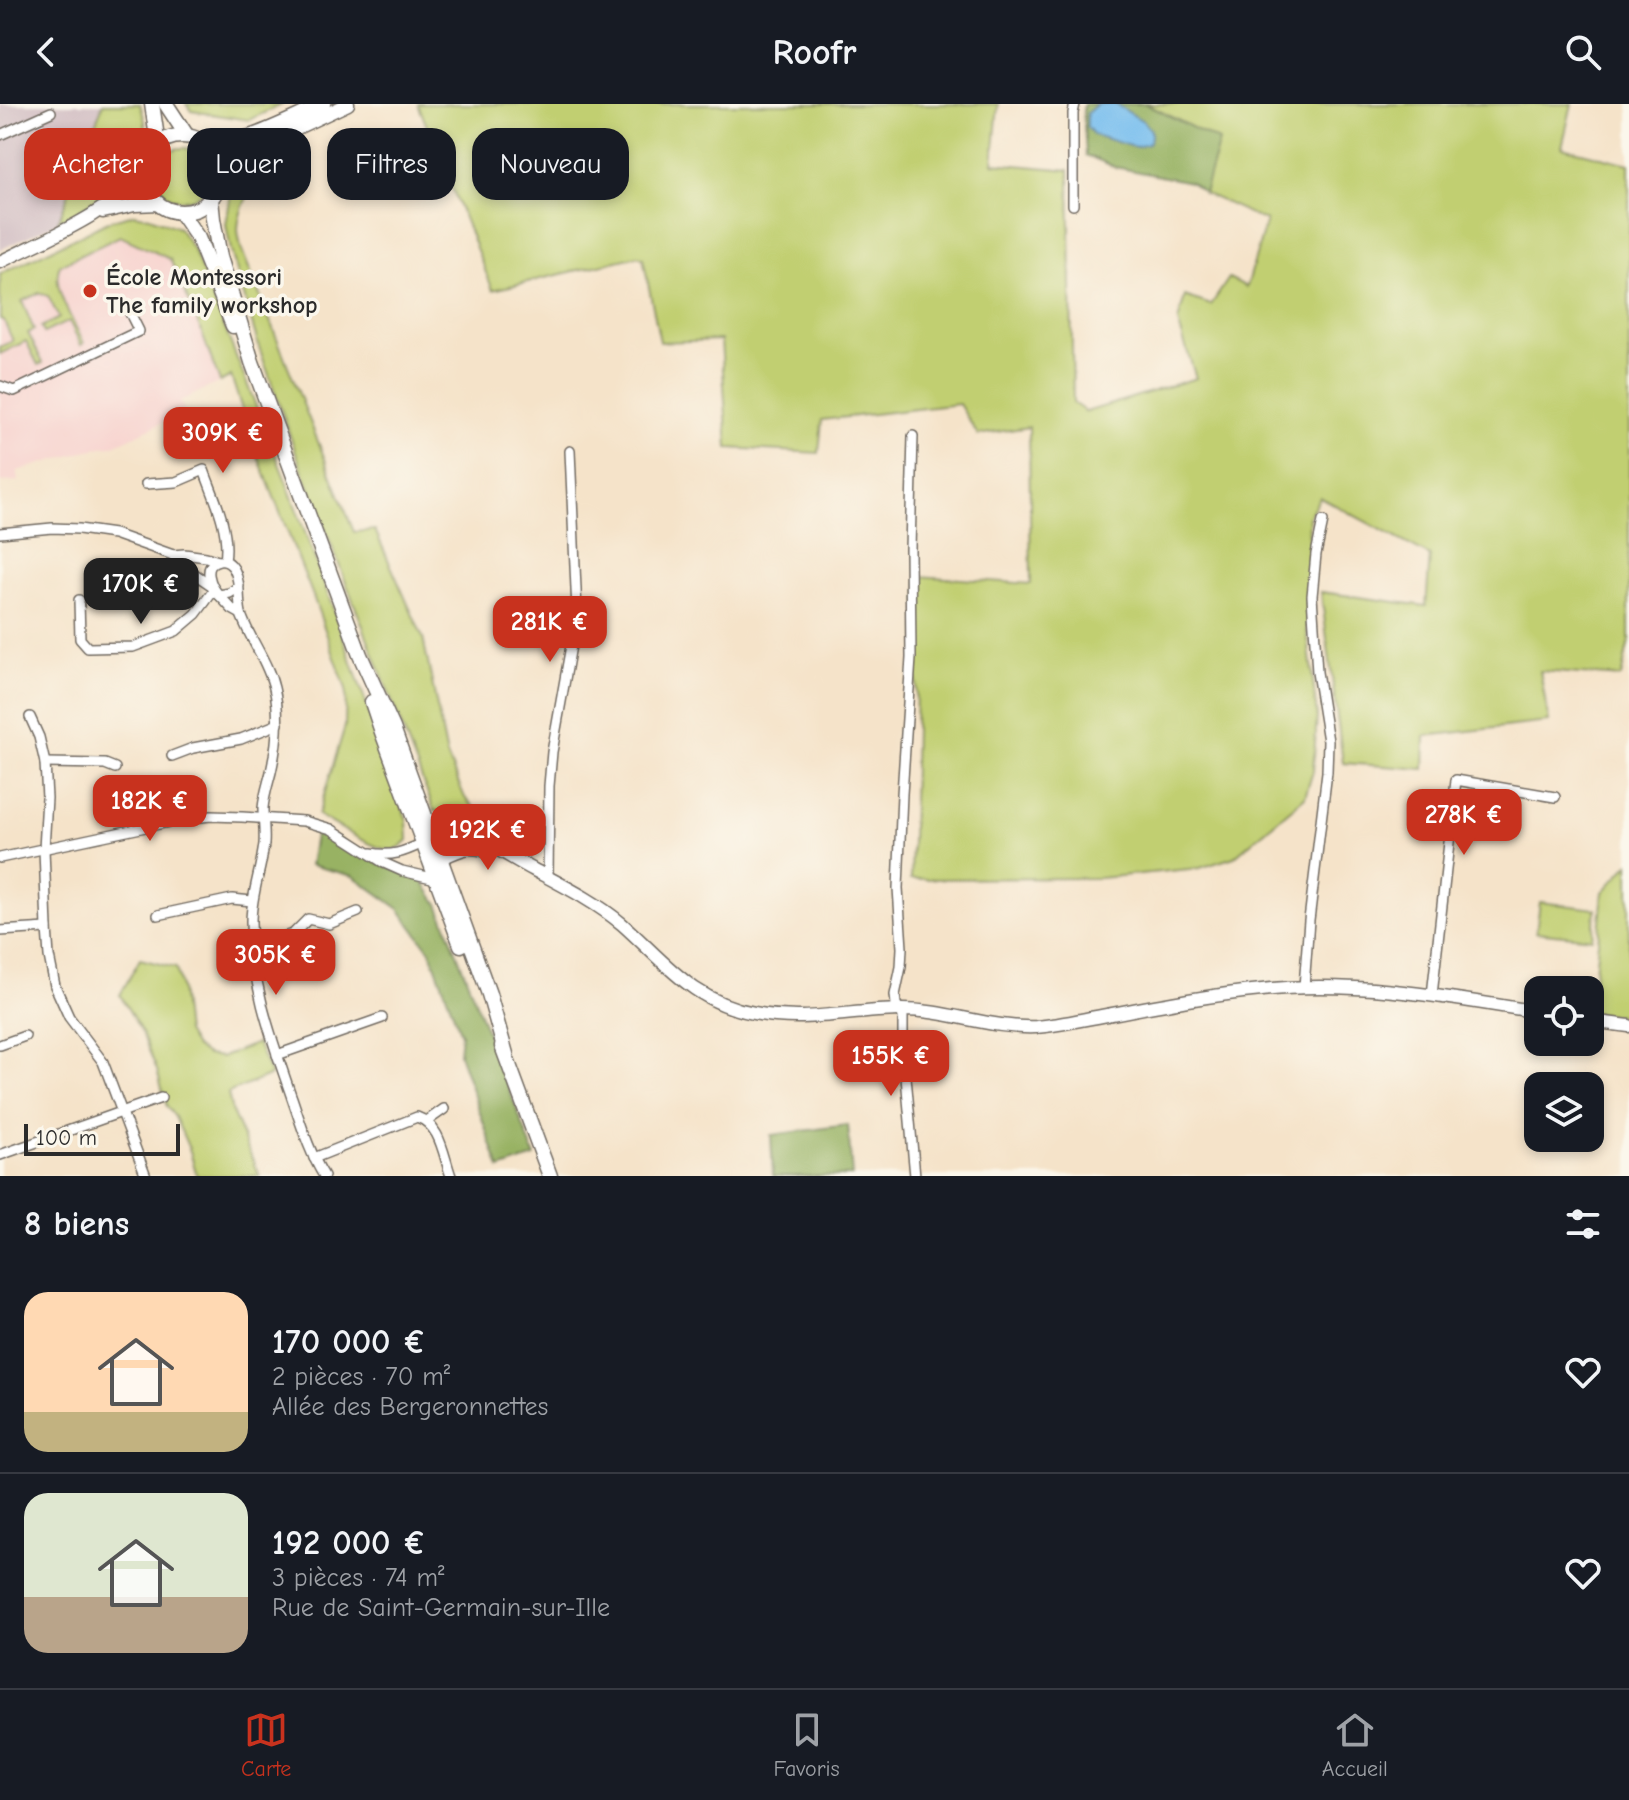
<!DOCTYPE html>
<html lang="fr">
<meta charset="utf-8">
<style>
body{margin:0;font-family:"Comic Neue",sans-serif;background:#20242c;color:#f1f3f6;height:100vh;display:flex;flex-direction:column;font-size:30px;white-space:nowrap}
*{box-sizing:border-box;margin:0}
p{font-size:26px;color:#9ea1a6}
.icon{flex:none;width:44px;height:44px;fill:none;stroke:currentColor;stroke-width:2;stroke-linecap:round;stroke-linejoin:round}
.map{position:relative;height:1072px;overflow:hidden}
.sheet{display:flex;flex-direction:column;background:#171b24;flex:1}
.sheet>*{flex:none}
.hud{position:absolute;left:24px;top:24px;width:800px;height:72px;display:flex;gap:16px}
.fabs{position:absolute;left:1524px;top:872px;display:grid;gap:16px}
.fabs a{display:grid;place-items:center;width:80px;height:80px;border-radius:16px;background:#171b24;box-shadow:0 4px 12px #0003;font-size:40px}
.scale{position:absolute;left:24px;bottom:20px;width:156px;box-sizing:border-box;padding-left:8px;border:4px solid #2b2b2b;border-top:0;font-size:22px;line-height:28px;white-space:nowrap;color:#2b2b2b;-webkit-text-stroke:6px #fbf7ec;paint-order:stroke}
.price{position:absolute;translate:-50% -68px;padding:0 18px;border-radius:16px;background:#c8321e;color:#fff;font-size:26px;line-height:52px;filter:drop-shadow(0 2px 4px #0008)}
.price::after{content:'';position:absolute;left:50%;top:48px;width:24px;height:18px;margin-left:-12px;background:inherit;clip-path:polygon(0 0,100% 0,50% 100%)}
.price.on{background:#222;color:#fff}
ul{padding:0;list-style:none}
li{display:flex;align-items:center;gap:24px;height:200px;padding:0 24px}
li+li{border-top:2px solid #363941}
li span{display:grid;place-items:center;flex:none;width:224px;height:160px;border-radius:24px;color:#555}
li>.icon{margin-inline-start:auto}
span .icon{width:96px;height:96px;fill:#fffc;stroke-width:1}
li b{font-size:34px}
h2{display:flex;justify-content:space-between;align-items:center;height:96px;padding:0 24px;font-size:34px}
.pill{padding:0 28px;border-radius:24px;background:#171b24;box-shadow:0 4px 12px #0003;font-size:28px;line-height:72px}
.pill.on{background:#c8321e;color:#fff}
header{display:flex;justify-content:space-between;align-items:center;height:104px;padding:0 24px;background:#171b24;font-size:36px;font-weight:700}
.tabs{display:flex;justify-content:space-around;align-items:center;height:112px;border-top:2px solid #363941;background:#171b24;font-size:22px;color:#9ea1a6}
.tabs a{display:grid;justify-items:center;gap:4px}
.tabs .on{color:#c8321e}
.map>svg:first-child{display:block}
.built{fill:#f7d0cc}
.industrial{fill:#d2bec3}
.green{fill:#c1cf71;stroke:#767d4e;stroke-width:2}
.forest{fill:#98b263;stroke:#626e47;stroke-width:2}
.water{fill:#76bdee;stroke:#50748c;stroke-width:2}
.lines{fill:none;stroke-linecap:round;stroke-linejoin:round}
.street-casing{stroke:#726b62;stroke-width:12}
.secondary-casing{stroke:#726b62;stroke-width:15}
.primary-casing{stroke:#726b62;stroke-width:17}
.street{stroke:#fff;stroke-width:9}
.secondary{stroke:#fff;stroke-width:12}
.primary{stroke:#fff;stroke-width:14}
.poi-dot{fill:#c8321e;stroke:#fbf7ec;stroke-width:3}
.labels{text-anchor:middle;stroke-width:7;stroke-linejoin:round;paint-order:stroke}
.poi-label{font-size:24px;font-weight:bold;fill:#2b2b2b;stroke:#fbf7ec;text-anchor:start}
</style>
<header><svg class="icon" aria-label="back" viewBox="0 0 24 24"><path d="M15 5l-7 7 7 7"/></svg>Roofr<svg class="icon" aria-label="search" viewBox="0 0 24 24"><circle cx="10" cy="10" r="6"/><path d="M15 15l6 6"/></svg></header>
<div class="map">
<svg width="1629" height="1072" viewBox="0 0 1629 1072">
<rect width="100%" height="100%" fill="#fbf7ec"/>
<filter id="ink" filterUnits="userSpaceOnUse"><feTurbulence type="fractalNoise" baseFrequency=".0125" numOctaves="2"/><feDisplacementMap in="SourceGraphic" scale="16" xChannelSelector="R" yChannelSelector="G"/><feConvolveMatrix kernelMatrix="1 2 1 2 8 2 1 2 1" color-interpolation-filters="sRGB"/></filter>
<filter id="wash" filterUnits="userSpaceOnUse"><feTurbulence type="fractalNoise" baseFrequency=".006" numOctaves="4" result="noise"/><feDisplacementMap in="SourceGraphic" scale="32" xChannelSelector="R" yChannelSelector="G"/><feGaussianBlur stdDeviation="1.8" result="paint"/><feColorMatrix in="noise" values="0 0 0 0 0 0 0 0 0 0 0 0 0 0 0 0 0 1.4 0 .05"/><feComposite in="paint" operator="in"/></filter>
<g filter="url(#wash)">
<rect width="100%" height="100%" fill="#f5e3c9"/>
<polygon class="built" points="120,132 170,155 194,208 220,278 180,297 185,308 112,342 101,343 17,367 18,377 0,378 0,172 71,154"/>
<polygon class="industrial" points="0,0 103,0 58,118 0,146"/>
<g class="green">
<polygon points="103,0 140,0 145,17 146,37 132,69 116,85 58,118"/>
<polygon points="186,0 283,0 249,16 191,7"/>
<polygon points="418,0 998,0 993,59 1069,66 1073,299 1086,308 1196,274 1178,218 1185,192 1211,201 1229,174 1247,183 1266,117 1204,89 1218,37 1146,0 1572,0 1562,43 1629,60 1629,537 1621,573 1540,567 1549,618 1425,632 1424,665 1343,659 1321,488 1426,502 1430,452 1320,393 1309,412 1307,526 1317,612 1313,667 1305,693 1234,753 1200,764 1100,774 911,775 919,472 1031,480 1029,323 978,331 959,300 822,316 819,349 728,344 721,236 660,238 643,154 638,152 493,186"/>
<circle cx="183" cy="70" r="26"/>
<path d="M281,46C262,62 239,100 238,125C238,131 240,138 241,144L354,428L375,426L423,534L447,652L465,694L489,719L446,712L434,706L300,360L259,243L231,147L226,121L230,95L242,70L263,52Z"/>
<path d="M134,110L150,113L179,124L193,145L286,377L334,507L407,717L408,736C403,741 399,745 391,746C375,746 334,720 318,711L345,622L346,585L313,492L255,345L231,272L220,278L194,208L170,155L120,132L60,161C50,183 74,218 84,239L81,241L69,217L44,229L41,223L59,214L48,192L39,189L22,197L34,226L28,229L43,259L38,261L26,237L0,250V243L13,237L4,217L0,215V170L112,116Z"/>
<polygon points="1629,760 1629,912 1591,909 1603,788"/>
<polygon points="1540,798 1596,805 1592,834 1536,828"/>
<polygon points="140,855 176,864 181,884 186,928 195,943 207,951 222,953 257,939 271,971 228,989 232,1008 260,1072 197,1072 190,1047 175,1013 167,1003 157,966 142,929 120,891"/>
</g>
<g class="forest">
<polygon points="1084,0 1146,0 1219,37 1204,89 1190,78 1115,63 1086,51 1083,5"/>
<polygon points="316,725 326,728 379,759 422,776 438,800 535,1053 500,1065 459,950 461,930 430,847 399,805 353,772 310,761"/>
<polygon points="848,1021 852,1072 773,1072 771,1031"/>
</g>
<polygon class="water" points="1097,0 1115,0 1143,17 1151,26 1151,33 1148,40 1137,43 1130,42 1094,31 1087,23 1087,9"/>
</g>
<g filter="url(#ink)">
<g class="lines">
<g class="street-casing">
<g id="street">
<polyline points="0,31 51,8"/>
<polyline points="1073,101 1073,9 1075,0"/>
<polyline points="0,282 14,287 139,227 129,207"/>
<polyline points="913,332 910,445 911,554 902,690 898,784 902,844 901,863 895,891 896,900 903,912 903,940 915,1072"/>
<path d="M146,380L176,378L204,366C215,396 230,426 225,457"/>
<polyline points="0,429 52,424 79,425 114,430 173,451 184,450 206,453 218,457"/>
<polyline points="173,451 177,458 211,481"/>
<path d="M239,482L230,489L219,491C211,483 201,460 219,457C226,456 231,460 234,465C242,480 237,498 242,513C251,537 268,558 274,584C281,612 277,641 271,668C268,680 264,692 263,704C263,716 265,728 264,740C261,767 251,791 251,818C251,880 272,936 292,994C301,1020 309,1048 324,1072"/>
<polyline points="219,491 232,505 241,510"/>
<polyline points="79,496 80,535 88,544 133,543 176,527 196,510 214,486"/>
<polyline points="510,535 572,534"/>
<polyline points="30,613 39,633 45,659 47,694 44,745 47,824 49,852 55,882 69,913 103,958 146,1072"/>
<polyline points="172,652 193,644 241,635 278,620"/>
<polyline points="45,659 105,660 115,664"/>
<path d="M371,749C392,753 404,748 423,739L425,742"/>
<polyline points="0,754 183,715 211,712 242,713 304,717 331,725 384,759 402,767 436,775"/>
<polyline points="548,773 549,682 552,648 577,508 570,347"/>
<polyline points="158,811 232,795 252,797"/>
<polyline points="0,827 47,824"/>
<polyline points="252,842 293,830 308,815 329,820 358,808"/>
<polyline points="1304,883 1309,816 1327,668 1328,637 1317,568 1312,492 1316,450 1323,417"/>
<polyline points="1432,891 1456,676 1555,693"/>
<polyline points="0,941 25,932"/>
<polyline points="277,951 382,914"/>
<polyline points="427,1017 444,1005"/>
<polyline points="0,1051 161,994"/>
<path d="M314,1054L417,1013C441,1021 443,1051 451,1072"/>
</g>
</g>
<g class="secondary-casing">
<g id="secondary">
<path d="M207,41C249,38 286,16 324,0"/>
<polyline points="220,72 232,58 246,48 348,0"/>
<polyline points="103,108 135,101 159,100"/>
<path d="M0,158C51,132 107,112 144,67"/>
<path d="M429,724C444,727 461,729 476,735C496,743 515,756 534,766C564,782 596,798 622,820C665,858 693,898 754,909C807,919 847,907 899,906C945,905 990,925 1036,923C1060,921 1084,915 1107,911C1159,901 1210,891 1262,886C1355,876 1447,893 1538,908"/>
<path d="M435,748L440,755C457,747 468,740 486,747"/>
<polyline points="1590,917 1629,922"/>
</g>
</g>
<g class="primary-casing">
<g id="primary">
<polyline points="152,0 156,27 155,43"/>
<polyline points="166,0 187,32"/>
<circle cx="182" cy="70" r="38"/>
<polyline points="211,95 213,115 220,153 252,258 360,551 393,624 489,890 506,950"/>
<polyline points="180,108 198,134 233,222"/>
<polyline points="372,598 382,628 461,841"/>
<polyline points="502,942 550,1072"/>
</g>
</g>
<use href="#street" class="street"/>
<use href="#secondary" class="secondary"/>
<use href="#primary" class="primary"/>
</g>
</g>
<circle class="poi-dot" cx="90" cy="187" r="8"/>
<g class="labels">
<g class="poi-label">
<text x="106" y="181">École Montessori<tspan x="106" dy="28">The family workshop</tspan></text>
</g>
</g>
</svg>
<div class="fabs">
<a><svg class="icon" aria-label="locate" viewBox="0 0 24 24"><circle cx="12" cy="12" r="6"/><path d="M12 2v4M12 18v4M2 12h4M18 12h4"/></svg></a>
<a><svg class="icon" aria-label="layers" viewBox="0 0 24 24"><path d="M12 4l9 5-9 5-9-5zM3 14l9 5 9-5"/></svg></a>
</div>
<div class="scale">100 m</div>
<b class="price" style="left:223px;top:371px">309K €</b>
<b class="price on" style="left:141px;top:522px">170K €</b>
<b class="price" style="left:550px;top:560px">281K €</b>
<b class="price" style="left:150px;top:739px">182K €</b>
<b class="price" style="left:1464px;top:753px">278K €</b>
<b class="price" style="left:488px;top:768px">192K €</b>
<b class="price" style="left:276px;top:893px">305K €</b>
<b class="price" style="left:891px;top:994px">155K €</b>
<div class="hud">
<a class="pill on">Acheter</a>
<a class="pill">Louer</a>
<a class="pill">Filtres</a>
<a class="pill">Nouveau</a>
</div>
</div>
<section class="sheet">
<h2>8 biens<svg class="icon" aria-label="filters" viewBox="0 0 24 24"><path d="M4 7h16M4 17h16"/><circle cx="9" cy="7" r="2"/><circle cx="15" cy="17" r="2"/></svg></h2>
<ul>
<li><span style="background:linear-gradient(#ffd9b3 75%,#c2b280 0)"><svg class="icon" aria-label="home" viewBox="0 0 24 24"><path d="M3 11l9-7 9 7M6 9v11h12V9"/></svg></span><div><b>170 000 €</b><p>2 pièces · 70 m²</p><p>Allée des Bergeronnettes</p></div><svg class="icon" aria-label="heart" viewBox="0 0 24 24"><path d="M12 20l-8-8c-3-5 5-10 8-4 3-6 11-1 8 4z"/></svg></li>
<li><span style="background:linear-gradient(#dfe7d0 65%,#b9a48a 0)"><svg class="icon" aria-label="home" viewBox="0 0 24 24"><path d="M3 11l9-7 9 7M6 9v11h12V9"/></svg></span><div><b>192 000 €</b><p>3 pièces · 74 m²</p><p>Rue de Saint-Germain-sur-Ille</p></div><svg class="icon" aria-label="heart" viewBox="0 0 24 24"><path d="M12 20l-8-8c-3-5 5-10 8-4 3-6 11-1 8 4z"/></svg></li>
</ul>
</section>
<nav class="tabs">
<a class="on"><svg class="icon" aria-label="map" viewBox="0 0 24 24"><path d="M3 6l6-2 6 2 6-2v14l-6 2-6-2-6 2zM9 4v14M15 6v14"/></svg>Carte</a>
<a><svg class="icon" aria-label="saved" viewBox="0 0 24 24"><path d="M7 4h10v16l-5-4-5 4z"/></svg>Favoris</a>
<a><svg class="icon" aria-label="home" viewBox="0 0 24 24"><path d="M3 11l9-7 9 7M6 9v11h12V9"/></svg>Accueil</a>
</nav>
